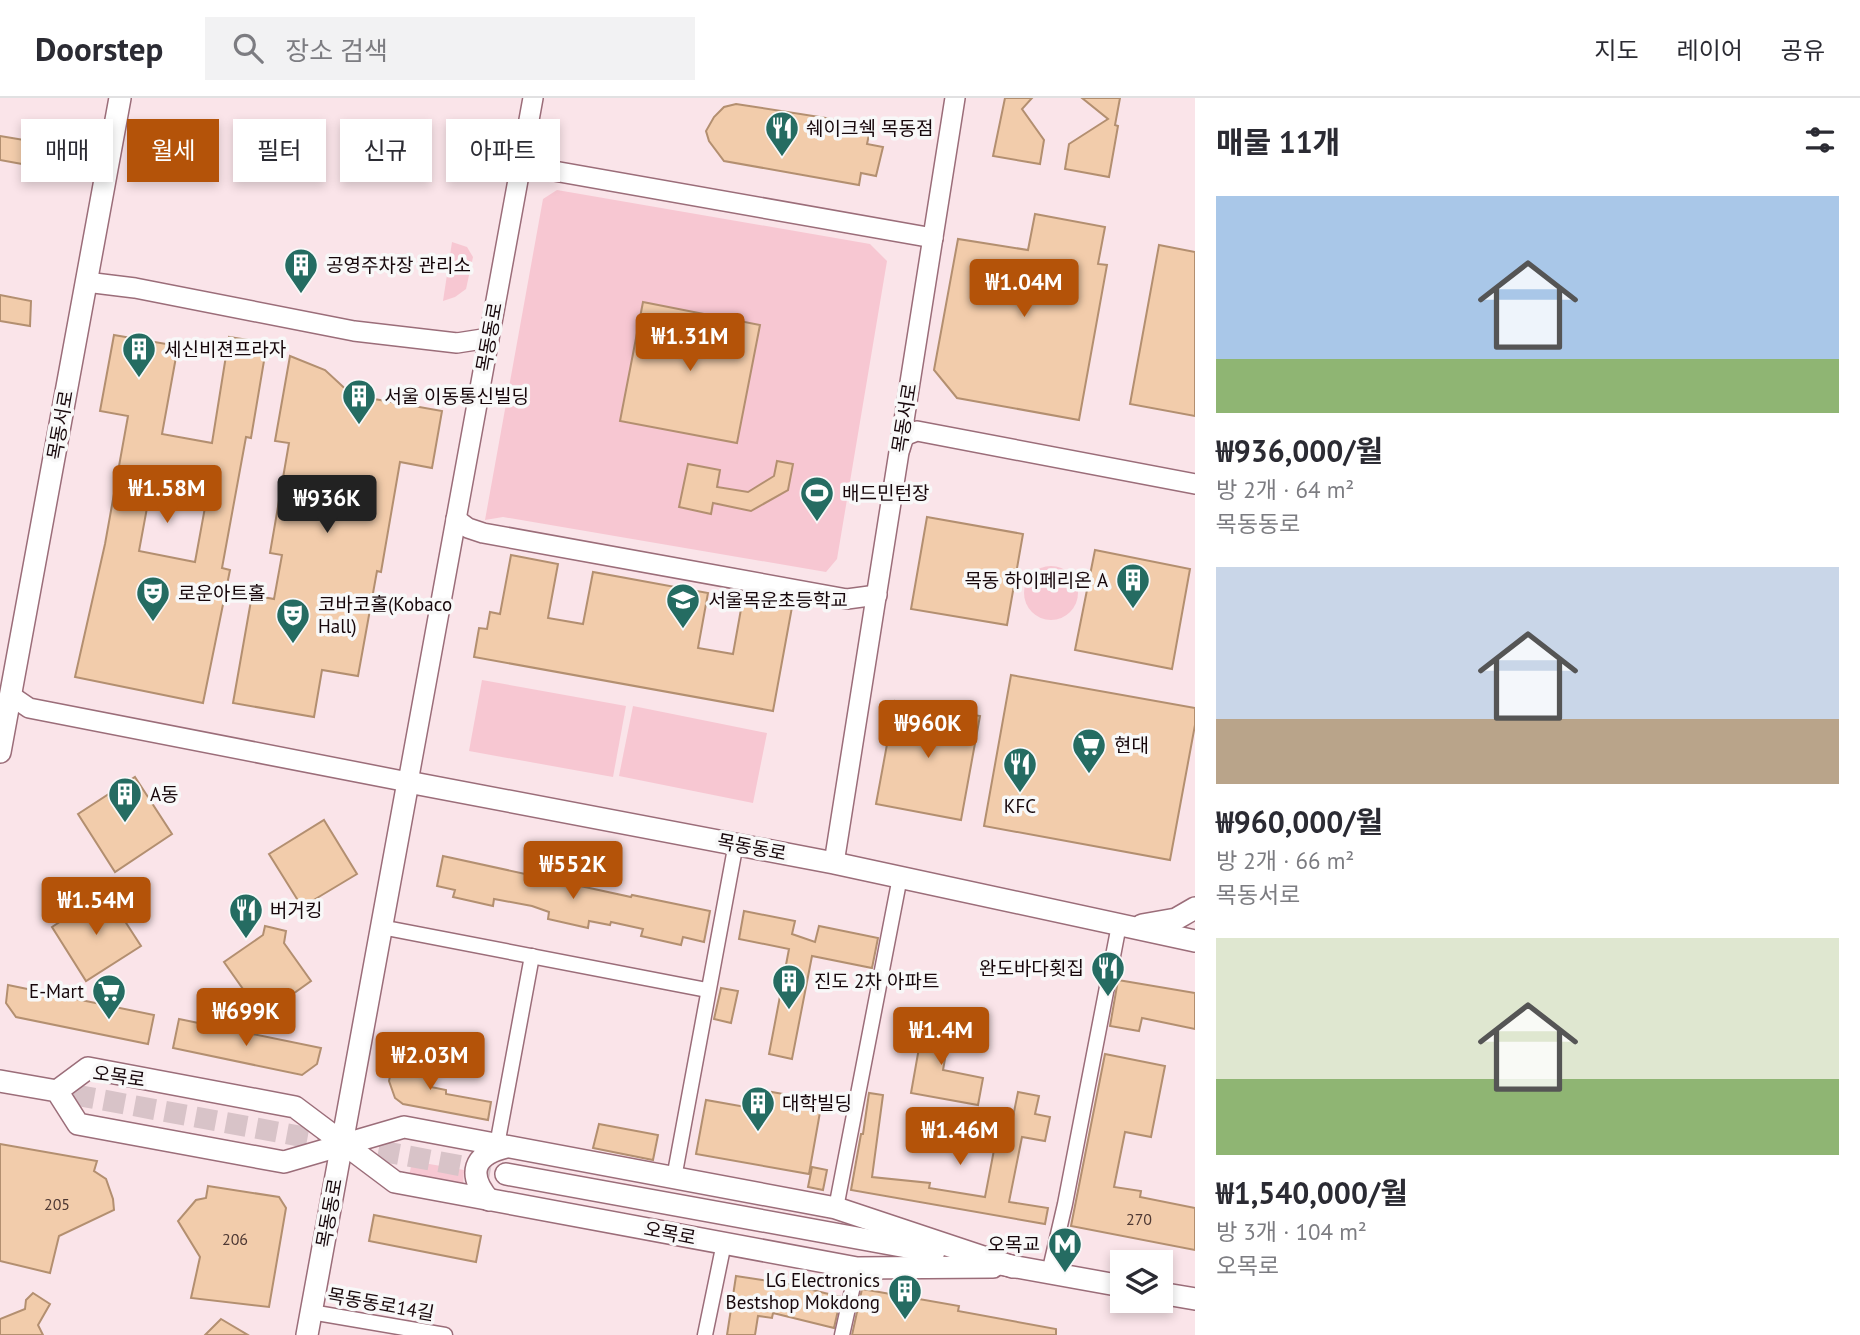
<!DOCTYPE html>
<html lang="ko">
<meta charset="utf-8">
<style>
body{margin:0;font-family:"PT Sans","Noto Sans KR",sans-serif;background:#f2f2f3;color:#2b2b33;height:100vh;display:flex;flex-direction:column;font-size:26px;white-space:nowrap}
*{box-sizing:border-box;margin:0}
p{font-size:23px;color:#7c7c81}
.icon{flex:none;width:38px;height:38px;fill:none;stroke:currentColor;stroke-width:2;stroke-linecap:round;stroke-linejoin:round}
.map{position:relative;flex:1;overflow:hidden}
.drawer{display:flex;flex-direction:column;background:#fff;width:665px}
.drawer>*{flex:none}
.guide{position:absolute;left:21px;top:21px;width:665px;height:63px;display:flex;gap:14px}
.tools{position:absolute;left:1110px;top:1152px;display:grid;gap:14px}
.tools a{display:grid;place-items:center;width:63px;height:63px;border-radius:0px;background:#fff;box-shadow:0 4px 10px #0003;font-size:35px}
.price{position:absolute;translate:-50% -60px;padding:0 16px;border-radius:7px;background:#b45309;color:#fff;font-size:23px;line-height:46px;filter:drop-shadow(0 2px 4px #0008)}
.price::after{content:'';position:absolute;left:50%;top:42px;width:21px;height:16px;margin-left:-10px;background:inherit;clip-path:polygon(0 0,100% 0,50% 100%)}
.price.current{background:#222;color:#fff}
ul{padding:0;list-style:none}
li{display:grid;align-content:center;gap:14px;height:371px;padding:0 21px}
li span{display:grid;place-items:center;height:217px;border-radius:0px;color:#555}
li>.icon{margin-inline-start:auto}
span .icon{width:126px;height:126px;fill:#fffc;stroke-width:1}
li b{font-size:30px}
h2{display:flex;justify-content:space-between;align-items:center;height:84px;padding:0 21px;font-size:30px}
.chip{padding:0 24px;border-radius:0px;background:#fff;box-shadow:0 4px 10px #0003;font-size:24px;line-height:63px}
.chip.current{background:#b45309;color:#fff}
header{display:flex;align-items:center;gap:42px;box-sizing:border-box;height:98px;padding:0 35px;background:#fff;border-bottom:2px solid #e1e1e2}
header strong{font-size:33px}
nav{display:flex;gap:38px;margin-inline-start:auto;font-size:24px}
.search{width:490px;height:63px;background:#f2f2f3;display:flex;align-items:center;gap:18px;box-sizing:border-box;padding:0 24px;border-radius:0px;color:#7c7c81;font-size:26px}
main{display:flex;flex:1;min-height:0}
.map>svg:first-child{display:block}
.green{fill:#f7c7d2}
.building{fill:#f2ccab;stroke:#b38f70;stroke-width:2;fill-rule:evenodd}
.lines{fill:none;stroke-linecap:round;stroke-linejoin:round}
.secondary-tunnel{stroke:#d8c3c8;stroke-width:21;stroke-dasharray:21 10;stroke-linecap:butt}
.minor-casing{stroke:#9b6d79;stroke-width:17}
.tertiary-casing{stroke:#9b6d79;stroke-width:22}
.secondary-casing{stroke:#9b6d79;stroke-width:24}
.minor{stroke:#fff;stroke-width:14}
.tertiary{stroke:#fff;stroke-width:19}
.secondary{stroke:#fff;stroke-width:21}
.labels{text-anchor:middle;stroke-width:7;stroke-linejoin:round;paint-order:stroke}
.number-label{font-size:16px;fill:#4e3833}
.poi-label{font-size:19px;fill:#17070b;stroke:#f8f8f8;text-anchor:start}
.street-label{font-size:19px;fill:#17070b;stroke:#f8f8f8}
</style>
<header>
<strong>Doorstep</strong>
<div class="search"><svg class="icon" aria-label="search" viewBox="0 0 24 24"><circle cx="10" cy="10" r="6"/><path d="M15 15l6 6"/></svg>장소 검색</div>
<nav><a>지도</a><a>레이어</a><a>공유</a></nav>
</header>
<main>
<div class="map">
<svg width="1195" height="1237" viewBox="0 0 1195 1237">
<rect width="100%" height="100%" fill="#fae4e9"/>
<g class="green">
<polygon points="557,92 870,146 887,163 837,461 826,474 503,419 485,422 543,101"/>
<polygon points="452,144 467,149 473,159 466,191 455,199 443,203"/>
<circle cx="1051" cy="495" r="27"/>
<polygon points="482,582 626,608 613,679 469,653"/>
<polygon points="633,608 767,635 753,705 619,678"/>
<polygon points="412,1063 464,1072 463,1089 408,1084"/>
</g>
<g class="building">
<polygon points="1005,0 1032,0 1022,11 1044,42 1040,66 993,58"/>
<polygon points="1082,0 1120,0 1115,27 1118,28 1109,79 1065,71 1069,46 1108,21"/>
<polygon points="736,6 871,27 867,46 883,49 876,78 861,75 859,87 724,63 709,43 706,33 714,19 724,9"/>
<polygon points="0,38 60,48 55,72 0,62"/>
<polygon points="1035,116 1105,129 1098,166 1107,167 1079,322 957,300 934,272 958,141 1028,152"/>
<polygon points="1159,147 1195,154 1195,318 1130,306"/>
<polygon points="0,197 31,203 30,228 0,223"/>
<polygon points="643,204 760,227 737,345 620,323"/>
<path d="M114,237L178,248L162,336L212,345L229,239L267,245L251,340L246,339L222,470L230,472L203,605L75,579L105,446L128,318L100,313ZM154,372L210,382L195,464L139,453Z"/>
<polygon points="290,258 325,272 352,297 442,313 432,370 400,364 381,474 377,473 358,578 322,572 314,619 233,605 252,497 274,501 282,457 270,455 289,345 275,343"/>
<polygon points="777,363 793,366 788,392 751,413 713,405 711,416 679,409 688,366 720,372 717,389 748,394 774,378"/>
<polygon points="927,419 1023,436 1007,527 911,511"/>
<polygon points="1095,452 1190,471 1172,571 1075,552"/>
<polygon points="511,457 558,466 548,520 583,526 593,474 708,495 698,550 733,556 743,500 792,509 773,613 474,559 479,530 487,531 490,514 500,516"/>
<polygon points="1011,577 1195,610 1195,627 1170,762 984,728"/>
<polygon points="895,603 980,618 961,722 876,706"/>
<polygon points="135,679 172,736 115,774 78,716"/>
<polygon points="324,722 357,776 302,809 269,756"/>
<polygon points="443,758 631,799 632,797 710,813 704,844 683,839 681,847 641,838 643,831 611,824 610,827 589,823 588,830 548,821 549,814 532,808 494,801 493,808 453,799 455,792 437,788"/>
<polygon points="106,794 141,848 86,883 52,829"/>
<polygon points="744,813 795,823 792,836 815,844 819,828 878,840 872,870 812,858 792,961 769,956 789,851 739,841"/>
<polygon points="265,828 286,833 284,845 311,883 262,918 224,864 263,837"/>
<polygon points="1118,882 1195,895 1195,931 1142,920 1139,933 1110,928"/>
<polygon points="8,887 154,917 148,946 16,919 6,905"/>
<polygon points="721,890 738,893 731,925 714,921"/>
<polygon points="925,916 952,921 943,972 983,980 978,1007 911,995"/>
<polygon points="179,921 321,950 317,966 302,977 173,950"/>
<polygon points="1105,956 1165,968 1151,1039 1125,1034 1114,1089 1141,1093 1140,1099 1195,1110 1195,1152 1071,1128"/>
<polygon points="394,959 421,965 420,970 434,973 431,989 446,992 446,996 491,1004 488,1022 403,1006 395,1000 389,983"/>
<polygon points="772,994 822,1003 809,1076 696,1056 706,1002 768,1013"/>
<polygon points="1018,994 1039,998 1035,1016 1050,1019 1045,1043 1022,1039 1009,1104 1048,1110 1045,1126 851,1092 861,1036 863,1036 869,995 883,997 872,1079 930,1085 929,1090 985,1099 998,1031 1010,1034"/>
<polygon points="599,1026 658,1037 653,1062 593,1050"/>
<polygon points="0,1046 97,1063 94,1073 106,1081 113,1101 114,1112 59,1138 50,1175 0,1163"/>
<polygon points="812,1069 827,1072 823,1092 808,1089"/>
<polygon points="208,1088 279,1099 286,1110 269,1209 191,1200 200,1159 178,1123 196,1102 206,1100"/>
<polygon points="374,1117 481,1138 476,1164 369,1143"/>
<polygon points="736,1178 788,1186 841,1199 834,1230 773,1215 772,1220 758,1218 755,1237 727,1237"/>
<polygon points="862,1191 959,1208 958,1213 1056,1231 1056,1237 852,1237"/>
<polygon points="33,1195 50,1206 38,1227 43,1237 0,1237 0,1221 25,1211 26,1202"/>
<polygon points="221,1221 248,1237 205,1237"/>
</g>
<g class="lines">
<polyline class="secondary-tunnel" points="43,991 506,1076"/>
<g class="minor-casing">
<g id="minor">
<polyline points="381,829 707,892"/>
<polyline points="497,1047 532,858"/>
<polyline points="674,1080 736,745"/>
<polyline points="836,1110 900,779"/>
<polyline points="1049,1175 1065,1106 1119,827"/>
<polyline points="311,1214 445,1237"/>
<polyline points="705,1237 724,1145"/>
<polyline points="842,1237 857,1170"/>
</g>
</g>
<g class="tertiary-casing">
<g id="tertiary">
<polyline points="520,67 933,140"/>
<polyline points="86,184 135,190 354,233 457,245 489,240"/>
<polyline points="900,351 904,338 917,333 1195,386"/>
<polyline points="456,421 468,430 483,435 847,501 877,497"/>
<polyline points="10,597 29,610 408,684 533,0"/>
<polyline points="834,765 955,0"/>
</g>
</g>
<g class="secondary-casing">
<g id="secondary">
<polyline points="0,654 120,0"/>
<polyline points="1142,827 1176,821 1195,810"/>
<polyline points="0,983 57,993 78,1026 284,1064 404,1029 836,1110 1013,1169"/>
<polyline points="57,993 88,970 295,1009 395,1084 857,1170 993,1169"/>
<polyline points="506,1076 934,1154"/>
<path d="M489,1102C467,1076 473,1057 506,1049"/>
<polyline points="1000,1166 1122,1188"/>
<polyline points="1160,1195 1195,1201"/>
<polyline points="307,1237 408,684 834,765 1195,843"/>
</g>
</g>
<use href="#minor" class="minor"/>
<use href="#tertiary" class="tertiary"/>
<use href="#secondary" class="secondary"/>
</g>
<defs>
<g id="restaurant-pin" transform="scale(1.75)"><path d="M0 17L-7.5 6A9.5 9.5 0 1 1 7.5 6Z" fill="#256c62" stroke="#f8f8f8"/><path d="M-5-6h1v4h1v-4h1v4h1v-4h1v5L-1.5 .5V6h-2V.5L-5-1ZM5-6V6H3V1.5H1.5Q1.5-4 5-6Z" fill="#fff"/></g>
<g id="building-pin" transform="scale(1.75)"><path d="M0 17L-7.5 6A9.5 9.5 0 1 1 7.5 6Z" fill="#256c62" stroke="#f8f8f8"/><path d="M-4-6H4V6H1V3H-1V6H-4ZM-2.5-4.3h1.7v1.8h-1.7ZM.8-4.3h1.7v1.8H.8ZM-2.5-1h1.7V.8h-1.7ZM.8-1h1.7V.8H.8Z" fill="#fff"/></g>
<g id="stadium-pin" transform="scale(1.75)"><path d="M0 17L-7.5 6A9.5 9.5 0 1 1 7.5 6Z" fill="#256c62" stroke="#f8f8f8"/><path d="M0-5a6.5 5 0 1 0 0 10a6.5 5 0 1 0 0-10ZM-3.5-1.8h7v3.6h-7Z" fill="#fff"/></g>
<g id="theatre-pin" transform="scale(1.75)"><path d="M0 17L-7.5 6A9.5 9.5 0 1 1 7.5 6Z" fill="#256c62" stroke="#f8f8f8"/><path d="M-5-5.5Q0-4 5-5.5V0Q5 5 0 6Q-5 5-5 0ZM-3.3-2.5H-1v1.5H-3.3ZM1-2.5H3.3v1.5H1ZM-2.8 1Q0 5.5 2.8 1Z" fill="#fff"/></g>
<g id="school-pin" transform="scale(1.75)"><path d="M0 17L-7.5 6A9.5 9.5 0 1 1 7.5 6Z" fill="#256c62" stroke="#f8f8f8"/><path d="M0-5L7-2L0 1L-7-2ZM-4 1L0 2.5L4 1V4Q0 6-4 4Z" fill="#fff"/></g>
<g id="supermarket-pin" transform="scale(1.75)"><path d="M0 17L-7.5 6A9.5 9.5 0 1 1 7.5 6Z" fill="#256c62" stroke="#f8f8f8"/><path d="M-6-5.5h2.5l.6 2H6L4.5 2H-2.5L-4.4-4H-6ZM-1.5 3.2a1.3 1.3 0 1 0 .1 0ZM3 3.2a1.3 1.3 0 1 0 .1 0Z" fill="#fff"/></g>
<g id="metro-pin" transform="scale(1.75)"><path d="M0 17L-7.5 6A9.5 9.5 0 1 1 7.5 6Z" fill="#256c62" stroke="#f8f8f8"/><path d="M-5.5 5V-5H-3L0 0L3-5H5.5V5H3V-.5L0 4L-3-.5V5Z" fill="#fff"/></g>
</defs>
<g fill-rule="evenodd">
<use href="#restaurant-pin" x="782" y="30"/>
<use href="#building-pin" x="301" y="167"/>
<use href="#building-pin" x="139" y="251"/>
<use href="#building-pin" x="359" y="298"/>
<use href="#stadium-pin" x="817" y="395"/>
<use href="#building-pin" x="1133" y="482"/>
<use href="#theatre-pin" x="153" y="495"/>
<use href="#school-pin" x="683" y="502"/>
<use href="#theatre-pin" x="293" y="517"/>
<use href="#supermarket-pin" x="1089" y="647"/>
<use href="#restaurant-pin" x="1020" y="666"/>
<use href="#building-pin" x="125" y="696"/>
<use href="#restaurant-pin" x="246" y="812"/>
<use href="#restaurant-pin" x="1108" y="870"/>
<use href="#building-pin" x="789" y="883"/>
<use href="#supermarket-pin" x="109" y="893"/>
<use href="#building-pin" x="758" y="1005"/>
<use href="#metro-pin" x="1065" y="1146"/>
<use href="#building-pin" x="905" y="1193"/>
</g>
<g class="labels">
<g class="number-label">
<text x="57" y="1112">205</text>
<text x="1139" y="1127">270</text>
<text x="235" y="1147">206</text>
</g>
<g class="poi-label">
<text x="806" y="37">쉐이크쉑 목동점</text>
<text x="326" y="174">공영주차장 관리소</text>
<text x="164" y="258">세신비젼프라자</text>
<text x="384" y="305">서울 이동통신빌딩</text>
<text x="842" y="402">배드민턴장</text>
<text x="1108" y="489" text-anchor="end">목동 하이페리온 A</text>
<text x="178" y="502">로운아트홀</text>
<text x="708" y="509">서울목운초등학교</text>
<text x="318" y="513">코바코홀(Kobaco<tspan x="318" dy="22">Hall)</tspan></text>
<text x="1114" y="654">현대</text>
<text x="150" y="703">A동</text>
<text x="1020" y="715" text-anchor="middle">KFC</text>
<text x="270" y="819">버거킹</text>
<text x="1084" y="877" text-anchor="end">완도바다횟집</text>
<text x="814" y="890">진도 2차 아파트</text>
<text x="84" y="900" text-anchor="end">E-Mart</text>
<text x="782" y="1012">대학빌딩</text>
<text x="1040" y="1153" text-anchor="end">오목교</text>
<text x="880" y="1189" text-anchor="end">LG Electronics<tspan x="880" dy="22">Bestshop Mokdong</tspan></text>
</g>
<g class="street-label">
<text transform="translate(489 239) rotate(-80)" y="7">목동동로</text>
<text transform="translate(904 320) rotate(-81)" y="7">목동서로</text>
<text transform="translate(60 327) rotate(-80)" y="7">목동서로</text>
<text transform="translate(752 749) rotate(11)" y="7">목동동로</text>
<text transform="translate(119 978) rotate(8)" y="7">오목로</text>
<text transform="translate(329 1115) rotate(-80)" y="7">목동동로</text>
<text transform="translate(670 1135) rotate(11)" y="7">오목로</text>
<text transform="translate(381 1206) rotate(10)" y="7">목동동로14길</text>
</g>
</g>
</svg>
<div class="tools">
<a><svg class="icon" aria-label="layers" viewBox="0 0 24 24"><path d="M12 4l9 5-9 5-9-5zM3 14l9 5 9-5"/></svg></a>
</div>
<b class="price" style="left:1024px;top:221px">₩1.04M</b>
<b class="price" style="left:690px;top:275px">₩1.31M</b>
<b class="price" style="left:167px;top:427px">₩1.58M</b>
<b class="price current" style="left:327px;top:437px">₩936K</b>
<b class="price" style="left:928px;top:662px">₩960K</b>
<b class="price" style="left:573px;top:803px">₩552K</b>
<b class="price" style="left:96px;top:839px">₩1.54M</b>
<b class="price" style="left:246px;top:950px">₩699K</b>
<b class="price" style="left:941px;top:969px">₩1.4M</b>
<b class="price" style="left:430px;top:994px">₩2.03M</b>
<b class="price" style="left:960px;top:1069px">₩1.46M</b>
<div class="guide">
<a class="chip">매매</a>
<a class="chip current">월세</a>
<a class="chip">필터</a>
<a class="chip">신규</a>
<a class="chip">아파트</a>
</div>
</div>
<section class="drawer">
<h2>매물 11개<svg class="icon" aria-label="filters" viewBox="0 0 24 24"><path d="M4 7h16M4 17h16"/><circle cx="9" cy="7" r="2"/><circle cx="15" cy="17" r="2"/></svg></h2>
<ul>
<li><span style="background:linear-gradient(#a9c7e8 75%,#8fb573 0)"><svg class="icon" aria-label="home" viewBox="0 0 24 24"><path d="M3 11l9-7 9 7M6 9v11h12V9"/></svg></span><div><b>₩936,000/월</b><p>방 2개 · 64 m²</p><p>목동동로</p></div></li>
<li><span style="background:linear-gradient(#c9d6e8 70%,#b9a48a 0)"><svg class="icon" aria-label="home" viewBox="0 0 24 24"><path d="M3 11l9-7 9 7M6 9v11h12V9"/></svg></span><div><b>₩960,000/월</b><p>방 2개 · 66 m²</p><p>목동서로</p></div></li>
<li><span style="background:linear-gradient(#dfe7d0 65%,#8fb573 0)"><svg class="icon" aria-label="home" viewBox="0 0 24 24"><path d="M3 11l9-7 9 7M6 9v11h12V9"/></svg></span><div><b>₩1,540,000/월</b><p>방 3개 · 104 m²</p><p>오목로</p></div></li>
</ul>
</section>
</main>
